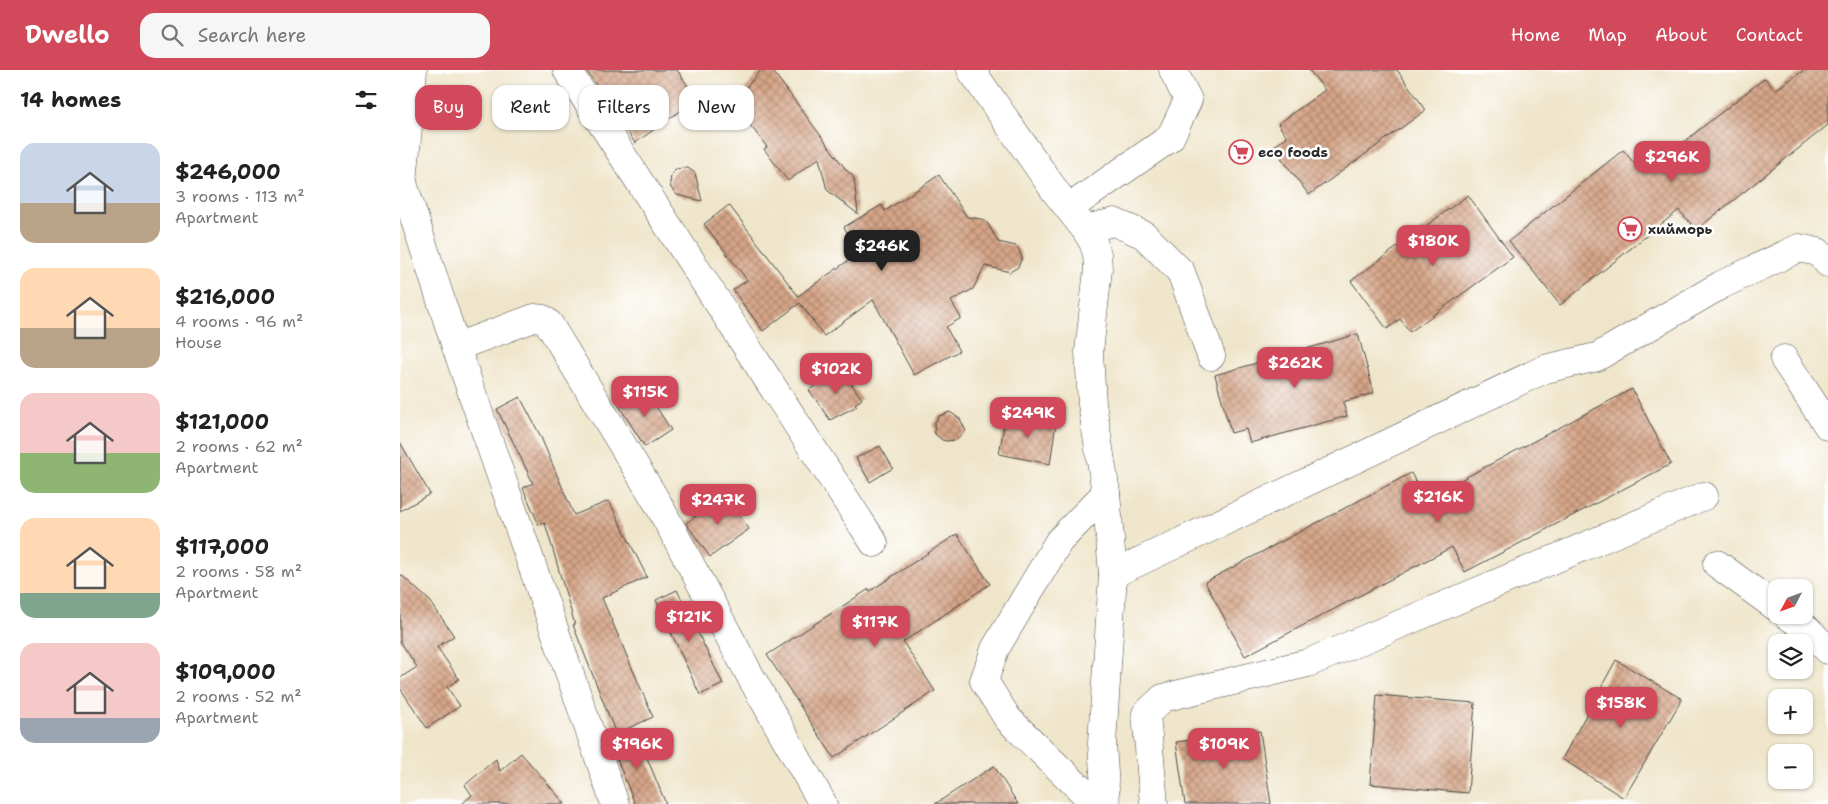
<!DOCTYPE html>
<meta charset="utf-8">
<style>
body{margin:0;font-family:"Shantell Sans",sans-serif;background:#f6f6f6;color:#222;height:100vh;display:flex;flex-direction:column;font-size:19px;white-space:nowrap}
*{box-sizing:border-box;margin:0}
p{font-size:16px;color:#767676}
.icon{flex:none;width:28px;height:28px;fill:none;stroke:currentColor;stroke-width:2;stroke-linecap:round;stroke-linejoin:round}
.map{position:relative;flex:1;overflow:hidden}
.sheet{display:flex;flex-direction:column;background:#fff;width:400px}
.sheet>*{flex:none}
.guide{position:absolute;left:15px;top:15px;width:475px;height:45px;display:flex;gap:10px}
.needle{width:32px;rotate:229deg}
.controls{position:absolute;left:1368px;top:509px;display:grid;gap:10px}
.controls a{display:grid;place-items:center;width:45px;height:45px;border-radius:10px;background:#fff;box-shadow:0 1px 4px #0004;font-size:25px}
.price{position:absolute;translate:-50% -42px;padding:0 11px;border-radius:10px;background:#d1495b;color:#fff;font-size:16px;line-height:32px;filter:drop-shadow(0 1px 2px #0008)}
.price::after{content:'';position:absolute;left:50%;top:30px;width:15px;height:11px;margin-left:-8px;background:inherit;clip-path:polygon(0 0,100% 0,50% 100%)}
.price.on{background:#222;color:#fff}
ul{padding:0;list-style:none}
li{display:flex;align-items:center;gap:15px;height:125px;padding:0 20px}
li span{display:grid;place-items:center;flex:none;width:140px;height:100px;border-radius:15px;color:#555}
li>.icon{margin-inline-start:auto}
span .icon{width:60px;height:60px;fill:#fffc;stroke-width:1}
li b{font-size:21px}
h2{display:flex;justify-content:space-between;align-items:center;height:60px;padding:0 20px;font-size:21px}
.chip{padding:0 18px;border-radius:15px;background:#fff;box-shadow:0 1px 4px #0004;font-size:18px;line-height:45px}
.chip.on{background:#d1495b;color:#fff}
header{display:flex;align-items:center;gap:30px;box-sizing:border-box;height:70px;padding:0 25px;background:#d1495b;color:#fff}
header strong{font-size:24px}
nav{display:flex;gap:28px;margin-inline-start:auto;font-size:18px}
.search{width:350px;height:45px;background:#f6f6f6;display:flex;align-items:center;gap:12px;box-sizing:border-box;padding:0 18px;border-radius:15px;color:#767676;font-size:19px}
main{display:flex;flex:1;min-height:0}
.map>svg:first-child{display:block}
.building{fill:url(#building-cross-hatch)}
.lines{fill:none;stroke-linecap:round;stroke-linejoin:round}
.minor-casing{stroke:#484743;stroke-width:29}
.minor{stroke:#fff;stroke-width:28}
.labels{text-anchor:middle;stroke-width:5;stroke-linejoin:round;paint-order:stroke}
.poi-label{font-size:14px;font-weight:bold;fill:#2b2b2b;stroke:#fff;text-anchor:start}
</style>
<header>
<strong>Dwello</strong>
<div class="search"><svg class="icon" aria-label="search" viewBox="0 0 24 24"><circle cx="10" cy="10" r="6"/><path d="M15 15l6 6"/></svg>Search here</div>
<nav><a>Home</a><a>Map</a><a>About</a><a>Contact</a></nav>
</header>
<main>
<section class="sheet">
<h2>14 homes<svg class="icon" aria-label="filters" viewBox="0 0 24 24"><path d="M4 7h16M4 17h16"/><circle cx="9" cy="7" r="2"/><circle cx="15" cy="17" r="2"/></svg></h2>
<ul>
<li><span style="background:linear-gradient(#c9d6e8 60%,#b9a48a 0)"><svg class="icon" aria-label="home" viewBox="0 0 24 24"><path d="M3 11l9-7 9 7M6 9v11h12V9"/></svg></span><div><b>$246,000</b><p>3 rooms · 113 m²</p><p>Apartment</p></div></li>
<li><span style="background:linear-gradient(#ffd9b3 60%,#b9a48a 0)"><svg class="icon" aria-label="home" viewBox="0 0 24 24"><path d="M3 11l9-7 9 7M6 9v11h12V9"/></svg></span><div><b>$216,000</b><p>4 rooms · 96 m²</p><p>House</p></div></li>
<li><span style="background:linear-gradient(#f6c9c9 60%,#8fb573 0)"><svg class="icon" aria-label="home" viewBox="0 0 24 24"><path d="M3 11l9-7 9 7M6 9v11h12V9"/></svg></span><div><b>$121,000</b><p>2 rooms · 62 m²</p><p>Apartment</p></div></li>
<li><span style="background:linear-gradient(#ffd9b3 75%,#7fa58c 0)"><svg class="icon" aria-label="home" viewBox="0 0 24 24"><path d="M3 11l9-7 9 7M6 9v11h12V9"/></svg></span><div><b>$117,000</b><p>2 rooms · 58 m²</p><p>Apartment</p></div></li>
<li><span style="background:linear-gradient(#f6c9c9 75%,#9aa5b1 0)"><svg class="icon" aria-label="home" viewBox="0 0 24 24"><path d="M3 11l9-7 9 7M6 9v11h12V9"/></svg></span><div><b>$109,000</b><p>2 rooms · 52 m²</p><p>Apartment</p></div></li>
</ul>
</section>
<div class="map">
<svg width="1428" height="734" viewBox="0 0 1428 734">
<defs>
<pattern id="building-cross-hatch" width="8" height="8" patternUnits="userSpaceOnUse" patternTransform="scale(1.25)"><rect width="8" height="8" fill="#d6a588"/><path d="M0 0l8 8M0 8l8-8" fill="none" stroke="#ae876f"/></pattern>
</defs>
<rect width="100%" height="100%" fill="#fff"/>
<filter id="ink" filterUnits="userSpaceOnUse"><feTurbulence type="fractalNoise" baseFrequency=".02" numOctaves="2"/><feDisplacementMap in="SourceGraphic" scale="10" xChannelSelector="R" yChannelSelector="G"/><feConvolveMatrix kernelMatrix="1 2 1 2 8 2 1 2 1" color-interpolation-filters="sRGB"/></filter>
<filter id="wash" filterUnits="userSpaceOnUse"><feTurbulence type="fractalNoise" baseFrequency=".0096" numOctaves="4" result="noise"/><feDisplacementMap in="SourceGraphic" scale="20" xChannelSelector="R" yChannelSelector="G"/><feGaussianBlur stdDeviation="1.12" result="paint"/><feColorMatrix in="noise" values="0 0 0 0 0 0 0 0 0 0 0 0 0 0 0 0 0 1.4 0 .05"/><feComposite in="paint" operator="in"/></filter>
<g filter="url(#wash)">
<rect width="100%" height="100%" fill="#efe5ca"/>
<g id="blocks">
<g class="building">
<polygon points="186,0 277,0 297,29 235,73"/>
<polygon points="361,0 372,0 447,101 452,105 454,109 458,144 427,120 419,88 388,111 364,79 367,77 333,33"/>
<polygon points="909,0 997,0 1026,40 909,125 873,77 887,67 878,54 925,20"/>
<polygon points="1404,0 1428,0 1428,55 1296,160 1279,140 1160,235 1109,171 1223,80 1243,104 1365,8 1375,20"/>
<polygon points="283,98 288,98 295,103 302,131 277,125 271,118 270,113 271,105 276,99"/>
<polygon points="539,105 567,147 581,149 585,151 588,154 598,172 616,176 619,180 622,188 618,197 610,202 585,196 573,219 551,231 561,248 546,257 559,281 514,305 473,230 424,266 400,233 363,261 333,220 347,210 304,154 329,135 398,226 459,183 444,157 482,135 485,141"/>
<polygon points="1068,125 1113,187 1010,262 1000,249 987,259 951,211"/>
<polygon points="958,264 974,323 943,332 947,346 850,373 846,359 831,363 815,305"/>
<polygon points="440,298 462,329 455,334 457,336 430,350 409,320"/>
<polygon points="245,319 271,360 245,377 219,336"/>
<polygon points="1232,319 1271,394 1065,502 1052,477 845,586 805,512 1011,403 1025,429"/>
<polygon points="120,327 140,365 174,445 209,431 247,507 202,528 253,647 216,664 173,555 175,555 145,453 139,455 123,418 133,413 97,339"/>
<polygon points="550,342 560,349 566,361 555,370 547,371 542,370 535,364 534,354 539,346"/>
<polygon points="606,344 656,353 650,394 599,384"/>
<polygon points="0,372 30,424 0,441"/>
<polygon points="480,376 493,398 470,412 456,388"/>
<polygon points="326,425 349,459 310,487 286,453"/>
<polygon points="557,464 590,514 503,572 535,621 434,688 367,585 469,519 470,521"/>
<polygon points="0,504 30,531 54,566 37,577 59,609 47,617 60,636 27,658 0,618 0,608 17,597 0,571"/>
<polygon points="277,520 323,614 300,625 256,530"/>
<polygon points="1216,590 1282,629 1224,728 1162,689"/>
<polygon points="977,625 1075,633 1068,723 970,714"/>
<polygon points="236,661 266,734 235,734 210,672"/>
<polygon points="860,661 871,734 785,734 776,672"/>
<polygon points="121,683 165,734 62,734 72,725 65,715 96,689 100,701"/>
<polygon points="594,696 618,734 535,734"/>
</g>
</g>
</g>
<g filter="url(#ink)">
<use href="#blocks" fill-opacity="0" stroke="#484743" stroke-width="1"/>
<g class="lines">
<g class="minor-casing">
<g id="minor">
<polyline points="13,0 3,113 56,277 215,734"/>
<polyline points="167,0 474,473"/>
<polyline points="571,0 655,121 685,159 693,172 697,184 698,199 689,282 692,334 706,423 713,504 702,673 706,734"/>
<polyline points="669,138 770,68 788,30 773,0"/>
<polyline points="685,159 714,152 744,165 781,202 811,286"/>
<polyline points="56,277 134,248 143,249 149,254 257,432 352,609 423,734"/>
<polyline points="1384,289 1428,356"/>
<polyline points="1317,494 1376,537"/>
<polyline points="713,504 1145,299 1197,287 1321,215 1399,178 1418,182 1428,193"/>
<polyline points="1387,545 1407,559 1428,580"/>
<polyline points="696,734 608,649 584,611 595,579 659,471 706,423"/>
<polyline points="754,734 746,644 763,628 908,593 1304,426"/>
</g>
</g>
<use href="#minor" class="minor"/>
</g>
</g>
<defs>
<g id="supermarket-ring" transform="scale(1.25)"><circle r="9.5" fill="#fff" stroke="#d1495b" stroke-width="1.5"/><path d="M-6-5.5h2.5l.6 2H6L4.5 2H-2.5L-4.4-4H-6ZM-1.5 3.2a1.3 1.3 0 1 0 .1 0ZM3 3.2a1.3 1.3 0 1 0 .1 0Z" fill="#d1495b"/></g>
</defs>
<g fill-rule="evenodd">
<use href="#supermarket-ring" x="841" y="82"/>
<use href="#supermarket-ring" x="1230" y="159"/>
</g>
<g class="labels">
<g class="poi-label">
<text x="858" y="87">eco foods</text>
<text x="1248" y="164">хийморь</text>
</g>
</g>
</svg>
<div class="controls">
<a><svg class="needle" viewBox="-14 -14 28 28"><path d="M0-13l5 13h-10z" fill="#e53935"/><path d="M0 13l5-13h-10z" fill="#767676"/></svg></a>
<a><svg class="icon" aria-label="layers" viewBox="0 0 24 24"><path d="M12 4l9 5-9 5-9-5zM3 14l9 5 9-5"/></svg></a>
<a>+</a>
<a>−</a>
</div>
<b class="price" style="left:1272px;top:113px">$296K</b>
<b class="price" style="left:1033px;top:197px">$180K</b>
<b class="price on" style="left:482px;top:202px">$246K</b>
<b class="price" style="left:895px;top:319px">$262K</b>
<b class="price" style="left:436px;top:325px">$102K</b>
<b class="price" style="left:245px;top:348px">$115K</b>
<b class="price" style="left:628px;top:369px">$249K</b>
<b class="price" style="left:1038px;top:453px">$216K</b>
<b class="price" style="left:318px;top:456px">$247K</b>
<b class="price" style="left:289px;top:573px">$121K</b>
<b class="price" style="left:475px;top:578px">$117K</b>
<b class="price" style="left:1221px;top:659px">$158K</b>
<b class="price" style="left:237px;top:700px">$196K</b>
<b class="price" style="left:824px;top:700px">$109K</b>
<div class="guide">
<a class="chip on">Buy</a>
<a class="chip">Rent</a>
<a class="chip">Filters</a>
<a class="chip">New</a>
</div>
</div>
</main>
